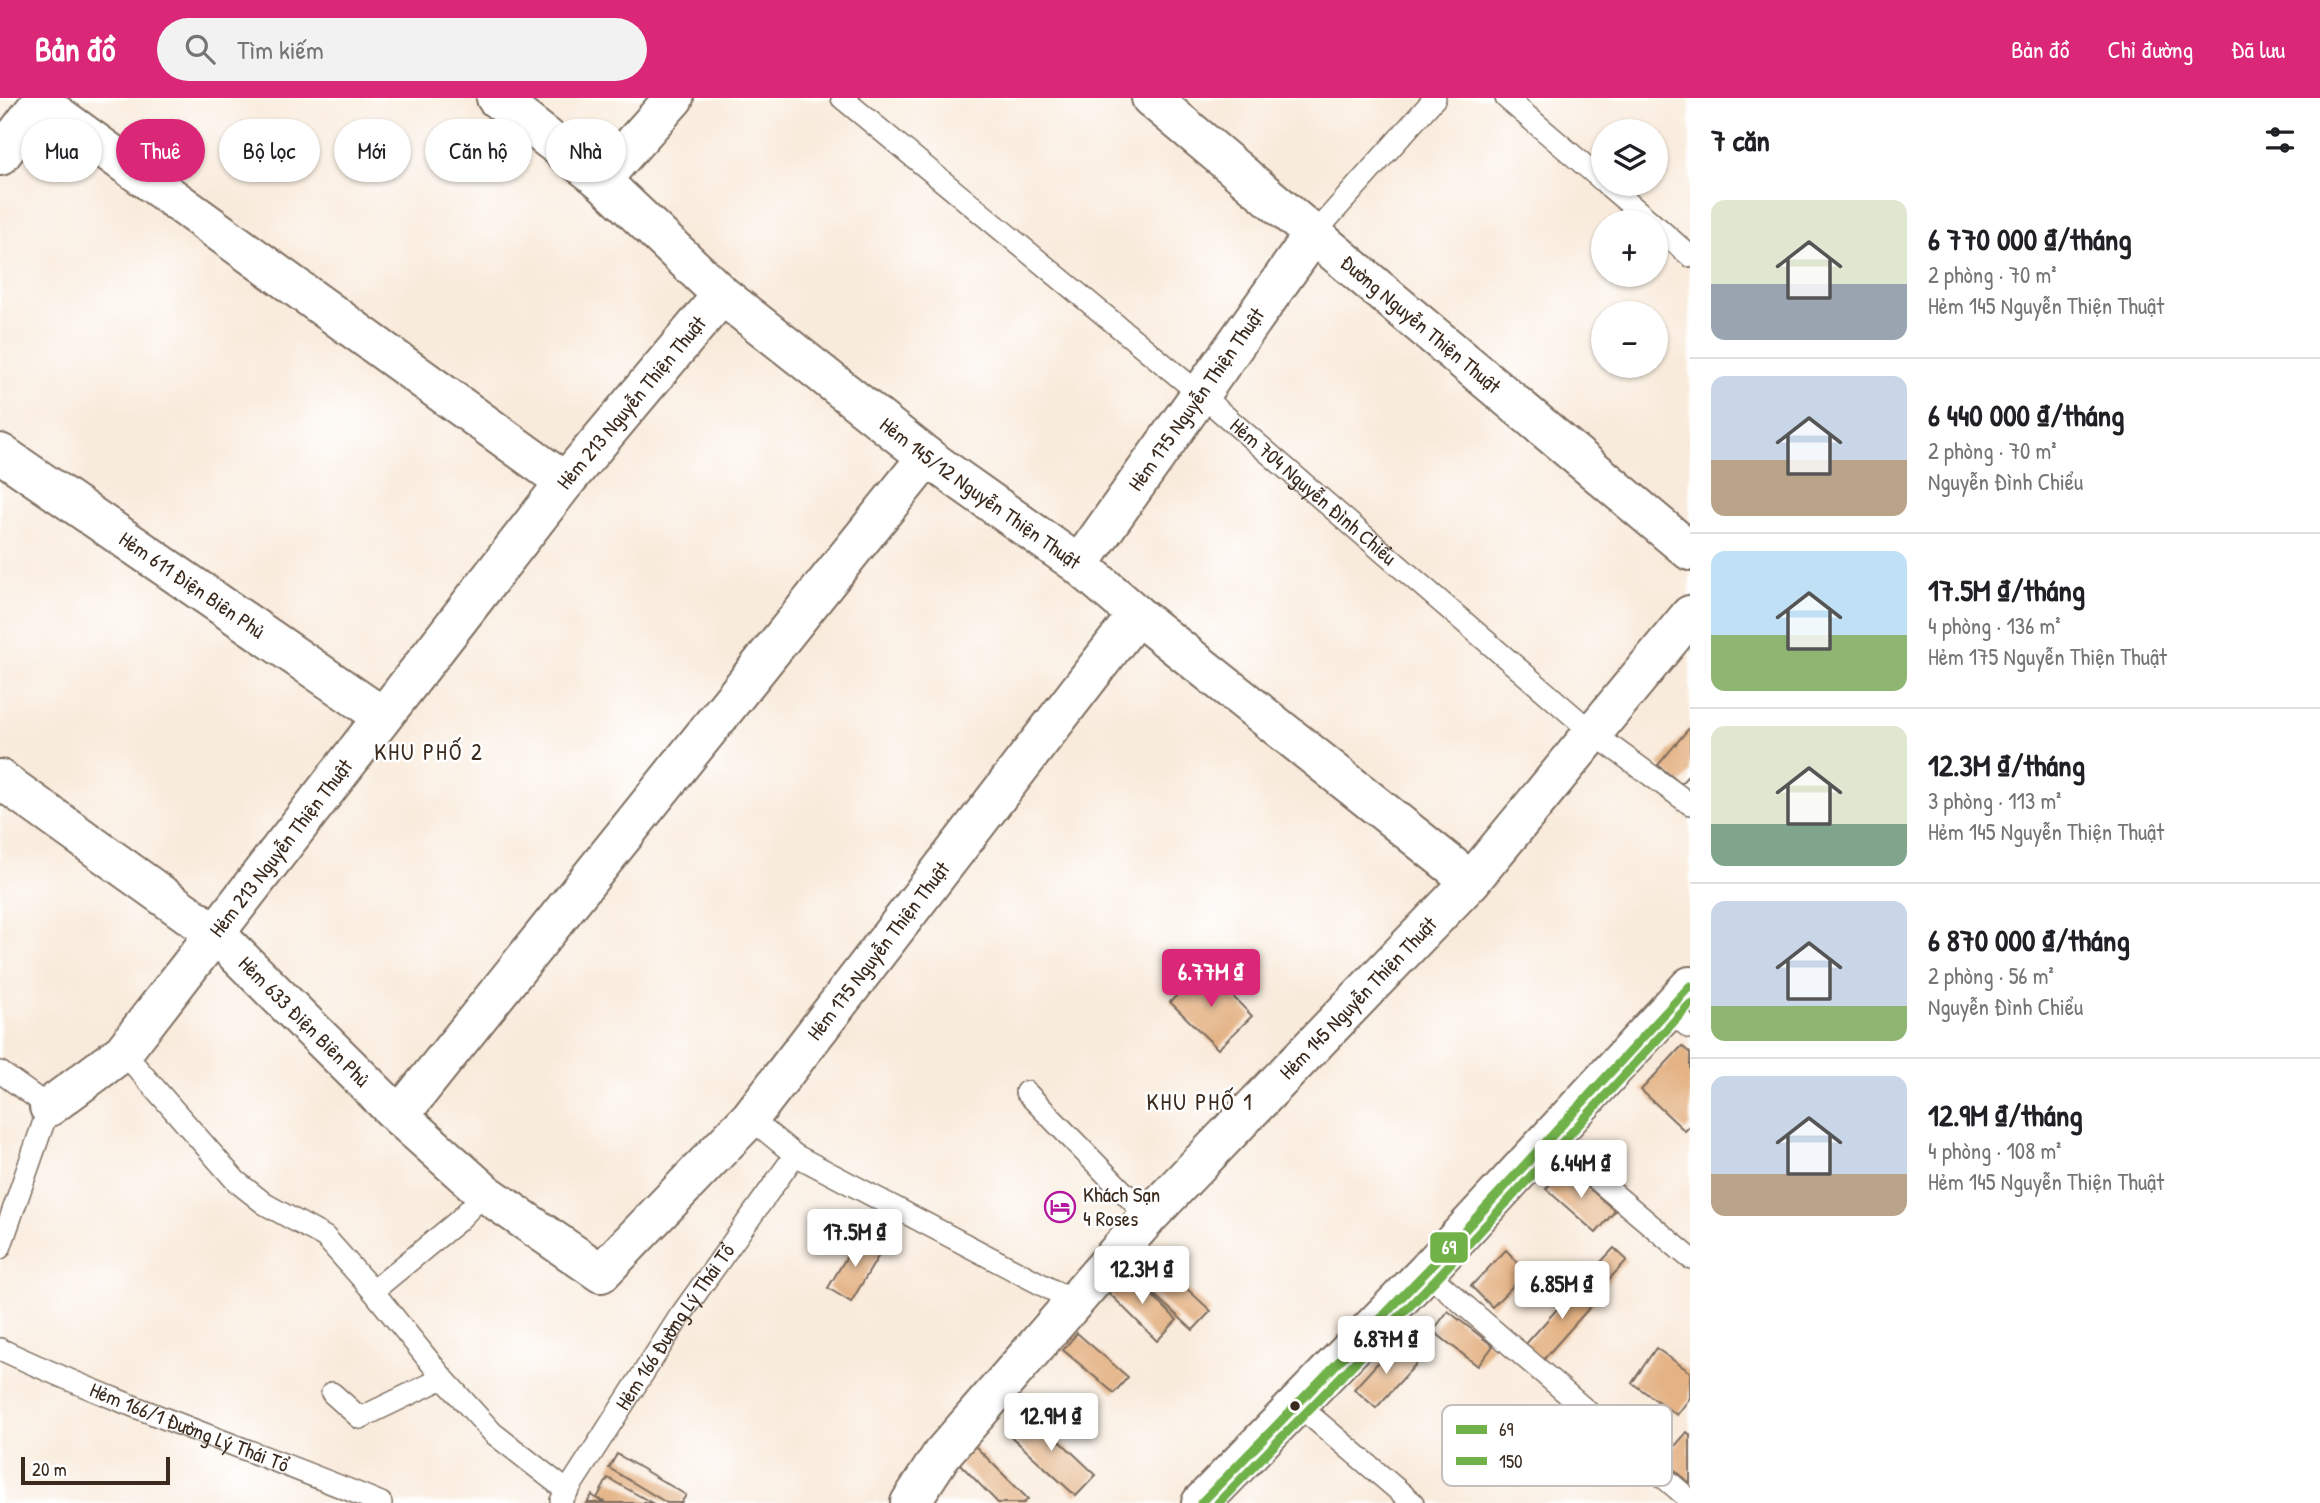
<!DOCTYPE html>
<html lang="vi">
<meta charset="utf-8">
<style>
body{margin:0;font-family:"Patrick Hand",sans-serif;background:#f2f2f2;color:#202124;height:100vh;display:flex;flex-direction:column;font-size:26px;white-space:nowrap}
*{box-sizing:border-box;margin:0}
p{font-size:23px;color:#757577}
.icon{flex:none;width:38px;height:38px;fill:none;stroke:currentColor;stroke-width:2;stroke-linecap:round;stroke-linejoin:round}
.map{position:relative;flex:1;overflow:hidden}
.side{display:flex;flex-direction:column;background:#fff;width:630px}
.side>*{flex:none}
.banner{position:absolute;left:21px;top:21px;width:665px;height:63px;display:flex;gap:14px}
.buttons{position:absolute;left:1591px;top:21px;display:grid;gap:14px}
.buttons a{display:grid;place-items:center;width:77px;height:77px;border-radius:50%;background:#fff;box-shadow:0 2px 5px #0004;font-size:35px}
.scale{position:absolute;left:21px;bottom:18px;width:149px;box-sizing:border-box;padding-left:7px;border:4px solid #3b2a1e;border-top:0;font-size:19px;line-height:24px;white-space:nowrap;color:#3b2a1e;-webkit-text-stroke:5px #fff;paint-order:stroke}
.price{position:absolute;translate:-50% -60px;padding:0 16px;border-radius:7px;background:#fff;color:#222;font-size:23px;line-height:46px;filter:drop-shadow(0 2px 4px #0008)}
.price::after{content:'';position:absolute;left:50%;top:42px;width:21px;height:16px;margin-left:-10px;background:inherit;clip-path:polygon(0 0,100% 0,50% 100%)}
.price.active{background:#db2777;color:#fff}
ul{padding:0;list-style:none}
li{display:flex;align-items:center;gap:21px;height:175px;padding:0 21px}
li+li{border-top:2px solid #e0e0e0}
li span{display:grid;place-items:center;flex:none;width:196px;height:140px;border-radius:14px;color:#555}
li>.icon{margin-inline-start:auto}
span .icon{width:84px;height:84px;fill:#fffc;stroke-width:1}
li b{font-size:30px}
h2{display:flex;justify-content:space-between;align-items:center;height:84px;padding:0 21px;font-size:30px}
.chip{padding:0 24px;border-radius:32px;background:#fff;box-shadow:0 2px 5px #0004;font-size:24px;line-height:63px}
.chip.active{background:#db2777;color:#fff}
header{display:flex;align-items:center;gap:42px;box-sizing:border-box;height:98px;padding:0 35px;background:#db2777;color:#fff}
header strong{font-size:33px}
nav{display:flex;gap:38px;margin-inline-start:auto;font-size:24px}
.search{width:490px;height:63px;background:#f2f2f2;display:flex;align-items:center;gap:18px;box-sizing:border-box;padding:0 24px;border-radius:38px;color:#757577;font-size:26px}
main{display:flex;flex:1;min-height:0}
.map>svg:first-child{display:block}
.building{fill:#e4b385}
.lines{fill:none;stroke-linecap:round;stroke-linejoin:round}
.lane-casing{stroke:#7e6e60;stroke-width:24}
.street-casing{stroke:#7e6e60;stroke-width:42}
.secondary-casing{stroke:#7e6e60;stroke-width:42}
.lane{stroke:#fff;stroke-width:21}
.street{stroke:#fff;stroke-width:38}
.secondary{stroke:#fff;stroke-width:38}
.bus-1-casing{stroke:#fff;stroke-width:14}
.bus-2-casing{stroke:#fff;stroke-width:14}
.bus-1{stroke:#70b148;stroke-width:9}
.bus-2{stroke:#70b148;stroke-width:9}
.bus-dot{fill:#3b2a1e;stroke:#fff;stroke-width:2.5}
.labels{text-anchor:middle;stroke-width:5;stroke-linejoin:round;paint-order:stroke}
.street-label{font-size:21px;fill:#3b2a1e;stroke:#fff}
.poi-label{font-size:21px;fill:#3b2a1e;stroke:#fff;text-anchor:start}
.neighbourhood-label{font-size:23px;letter-spacing:2px;fill:#3b2a1e;stroke:#fff}
.key{fill:#fff;stroke:#c4bfbc;stroke-width:2}
.key-label{font-size:19px;fill:#3b2a1e}
.line-badge{stroke:#fff;stroke-width:2.5}
.badge-label{font-size:19px;text-anchor:middle;font-weight:bold;fill:#fff}
</style>
<header>
<strong>Bản đồ</strong>
<div class="search"><svg class="icon" aria-label="search" viewBox="0 0 24 24"><circle cx="10" cy="10" r="6"/><path d="M15 15l6 6"/></svg>Tìm kiếm</div>
<nav><a>Bản đồ</a><a>Chỉ đường</a><a>Đã lưu</a></nav>
</header>
<main>
<div class="map">
<svg width="1690" height="1405" viewBox="0 0 1690 1405">
<rect width="100%" height="100%" fill="#fff"/>
<filter id="ink" filterUnits="userSpaceOnUse"><feTurbulence type="fractalNoise" baseFrequency=".0143" numOctaves="2"/><feDisplacementMap in="SourceGraphic" scale="14" xChannelSelector="R" yChannelSelector="G"/><feConvolveMatrix kernelMatrix="1 2 1 2 8 2 1 2 1" color-interpolation-filters="sRGB"/></filter>
<filter id="wash" filterUnits="userSpaceOnUse"><feTurbulence type="fractalNoise" baseFrequency=".00686" numOctaves="4" result="noise"/><feDisplacementMap in="SourceGraphic" scale="28" xChannelSelector="R" yChannelSelector="G"/><feGaussianBlur stdDeviation="1.57" result="paint"/><feColorMatrix in="noise" values="0 0 0 0 0 0 0 0 0 0 0 0 0 0 0 0 0 1.4 0 .05"/><feComposite in="paint" operator="in"/></filter>
<g filter="url(#wash)">
<rect width="100%" height="100%" fill="#f9ebdb"/>
<g id="blocks">
<g class="building">
<polygon points="1690,629 1690,675 1681,686 1658,667"/>
<polygon points="1205,870 1252,918 1218,951 1170,904"/>
<polygon points="1682,948 1690,955 1690,1028 1685,1033 1641,992"/>
<polygon points="1565,1069 1615,1113 1596,1135 1546,1091"/>
<polygon points="859,1138 882,1152 851,1204 828,1190"/>
<polygon points="1614,1150 1627,1162 1601,1190 1587,1179"/>
<polygon points="1144,1151 1211,1213 1193,1232 1126,1171"/>
<polygon points="1506,1152 1527,1174 1492,1209 1471,1188"/>
<polygon points="1128,1173 1177,1222 1157,1243 1108,1194"/>
<polygon points="1582,1183 1599,1199 1543,1262 1525,1247"/>
<polygon points="1448,1213 1493,1248 1478,1268 1433,1233"/>
<polygon points="1077,1235 1128,1279 1114,1295 1063,1252"/>
<polygon points="1395,1246 1417,1265 1376,1310 1354,1291"/>
<polygon points="1656,1250 1690,1274 1690,1300 1677,1317 1632,1285"/>
<polygon points="1027,1312 1096,1377 1076,1398 1006,1334"/>
<polygon points="1687,1334 1690,1337 1690,1385 1663,1362"/>
<polygon points="974,1347 1028,1401 1024,1405 998,1405 957,1363"/>
<polygon points="617,1356 686,1397 681,1405 667,1405 609,1370"/>
<polygon points="608,1380 652,1405 606,1405 597,1400"/>
<polygon points="592,1397 596,1400 603,1405 587,1405"/>
</g>
</g>
</g>
<g filter="url(#ink)">
<use href="#blocks" fill-opacity="0" stroke="#7e6e60" stroke-width="2"/>
<g class="lines">
<g class="lane-casing">
<g id="lane">
<path id="s1" d="M842,0L1201,297L1594,636L1690,706"/>
<polyline points="1506,0 1603,83"/>
<polyline points="1606,86 1651,124"/>
<polyline points="1656,128 1690,158"/>
<polyline points="1313,137 1435,0"/>
<polyline points="1668,912 1690,930"/>
<polyline points="123,954 236,1083 265,1106 325,1139 373,1193 443,1280 493,1335 567,1393"/>
<polyline points="0,974 49,1009 0,1150"/>
<polyline points="1026,994 1148,1119"/>
<polyline points="750,1020 795,1057 1075,1204"/>
<polyline points="1550,1042 1690,1160"/>
<polyline points="1426,1174 1690,1402"/>
<polyline points="373,1193 458,1123 485,1095"/>
<path id="s2" d="M0,1251C124,1309 255,1353 381,1405"/>
<polyline points="332,1295 360,1320 443,1280"/>
<polyline points="1298,1307 1413,1405"/>
<path id="s3" d="M561,1403L680,1218L795,1057"/>
</g>
</g>
<g class="street-casing">
<g id="street">
<path id="s4" d="M496,0L601,82L722,197L927,359L1079,467L1137,517L1471,783"/>
<polyline points="41,5 565,384"/>
<polyline points="0,58 44,0"/>
<polyline points="601,82 674,0"/>
<path id="s5" d="M0,355L382,618"/>
<path id="s6" d="M1079,467L1313,137"/>
<path id="s7" d="M0,681L216,836L399,1018L485,1095L601,1175L750,1020L1137,517"/>
<path id="s8" d="M49,1009L123,954L565,384L722,197"/>
<polyline points="399,1018 927,359"/>
<path id="s9" d="M910,1405L942,1356L1148,1119L1471,783L1690,517"/>
</g>
</g>
<g class="secondary-casing">
<g id="secondary">
<path id="s10" d="M1151,0L1690,453"/>
<polyline points="1201,1405 1426,1174 1690,888"/>
</g>
</g>
<use href="#lane" class="lane"/>
<use href="#street" class="street"/>
<use href="#secondary" class="secondary"/>
<g class="bus-1-casing">
<polyline id="bus-1" points="1201,1405 1426,1174 1690,888"/>
</g>
<g class="bus-2-casing">
<polyline id="bus-2" points="1218,1405 1435,1182 1690,906"/>
</g>
<use href="#bus-1" class="bus-1"/>
<use href="#bus-2" class="bus-2"/>
</g>
</g>
<defs>
<g id="hotel-ring" transform="scale(1.575)"><circle r="9.5" fill="#fff" stroke="#b5179e" stroke-width="1.5"/><path d="M-6-4.5h1.5V1H6V5H4.5V3h-9V5H-6ZM-4 0a1.8 1.8 0 1 1 3.6 0ZM.5 0V-2.5h3Q6-2.5 6 0Z" fill="#b5179e"/></g>
</defs>
<g fill-rule="evenodd">
<use href="#hotel-ring" x="1060" y="1109"/>
</g>
<circle class="bus-dot" cx="1295" cy="1308" r="6"/>
<g class="labels">
<g class="street-label">
<text dy="7" stroke="none"><textPath href="#s10" startOffset="352">Đường Nguyễn Thiện Thuật</textPath></text>
<text dy="7" stroke="none"><textPath href="#s6" startOffset="203">Hẻm 175 Nguyễn Thiện Thuật</textPath></text>
<text dy="7" stroke="none"><textPath href="#s8" startOffset="917">Hẻm 213 Nguyễn Thiện Thuật</textPath></text>
<text dy="7" stroke="none"><textPath href="#s4" startOffset="626">Hẻm 145/12 Nguyễn Thiện Thuật</textPath></text>
<text dy="7" stroke="none"><textPath href="#s1" startOffset="614">Hẻm 704 Nguyễn Đình Chiểu</textPath></text>
<text dy="7" stroke="none"><textPath href="#s5" startOffset="233">Hẻm 611 Ðiện Biên Phủ</textPath></text>
<text dy="7" stroke="none"><textPath href="#s8" startOffset="350">Hẻm 213 Nguyễn Thiện Thuật</textPath></text>
<text dy="7" stroke="none"><textPath href="#s7" startOffset="1206">Hẻm 175 Nguyễn Thiện Thuật</textPath></text>
<text dy="7" stroke="none"><textPath href="#s9" startOffset="676">Hẻm 145 Nguyễn Thiện Thuật</textPath></text>
<text dy="7" stroke="none"><textPath href="#s7" startOffset="390">Hẻm 633 Ðiện Biên Phủ</textPath></text>
<text dy="7" stroke="none"><textPath href="#s3" startOffset="208">Hẻm 166 Đường Lý Thái Tổ</textPath></text>
<text dy="7" stroke="none"><textPath href="#s2" startOffset="205">Hẻm 166/1 Đường Lý Thái Tổ</textPath></text>
</g>
<g class="poi-label">
<text x="1083" y="1104">Khách Sạn<tspan x="1083" dy="24">4 Roses</tspan></text>
</g>
<g class="neighbourhood-label">
<text x="429" y="662">KHU PHỐ 2</text>
<text x="1200" y="1012">KHU PHỐ 1</text>
</g>
</g>
<rect x="1442" y="1307" width="230" height="81" rx="10" class="key"/>
<rect x="1456" y="1327" width="31" height="9" fill="#70b148"/>
<rect x="1456" y="1359" width="31" height="8" fill="#70b148"/>
<g class="key-label">
<text x="1499" y="1338">69</text>
<text x="1499" y="1370">150</text>
</g>
<rect class="line-badge" x="1429" y="1133" width="40" height="33" rx="7" fill="#70b148"/>
<g class="badge-label">
<text x="1449" y="1156">69</text>
</g>
</svg>
<div class="buttons">
<a><svg class="icon" aria-label="layers" viewBox="0 0 24 24"><path d="M12 4l9 5-9 5-9-5zM3 14l9 5 9-5"/></svg></a>
<a>+</a>
<a>−</a>
</div>
<div class="scale">20 m</div>
<b class="price active" style="left:1211px;top:911px">6.77M ₫</b>
<b class="price" style="left:1581px;top:1102px">6.44M ₫</b>
<b class="price" style="left:855px;top:1171px">17.5M ₫</b>
<b class="price" style="left:1142px;top:1208px">12.3M ₫</b>
<b class="price" style="left:1562px;top:1223px">6.85M ₫</b>
<b class="price" style="left:1386px;top:1278px">6.87M ₫</b>
<b class="price" style="left:1051px;top:1355px">12.9M ₫</b>
<div class="banner">
<a class="chip">Mua</a>
<a class="chip active">Thuê</a>
<a class="chip">Bộ lọc</a>
<a class="chip">Mới</a>
<a class="chip">Căn hộ</a>
<a class="chip">Nhà</a>
</div>
</div>
<section class="side">
<h2>7 căn<svg class="icon" aria-label="filters" viewBox="0 0 24 24"><path d="M4 7h16M4 17h16"/><circle cx="9" cy="7" r="2"/><circle cx="15" cy="17" r="2"/></svg></h2>
<ul>
<li><span style="background:linear-gradient(#dfe7d0 60%,#9aa5b1 0)"><svg class="icon" aria-label="home" viewBox="0 0 24 24"><path d="M3 11l9-7 9 7M6 9v11h12V9"/></svg></span><div><b>6 770 000 ₫/tháng</b><p>2 phòng · 70 m²</p><p>Hẻm 145 Nguyễn Thiện Thuật</p></div></li>
<li><span style="background:linear-gradient(#c9d6e8 60%,#b9a48a 0)"><svg class="icon" aria-label="home" viewBox="0 0 24 24"><path d="M3 11l9-7 9 7M6 9v11h12V9"/></svg></span><div><b>6 440 000 ₫/tháng</b><p>2 phòng · 70 m²</p><p>Nguyễn Đình Chiểu</p></div></li>
<li><span style="background:linear-gradient(#bfe0f5 60%,#8fb573 0)"><svg class="icon" aria-label="home" viewBox="0 0 24 24"><path d="M3 11l9-7 9 7M6 9v11h12V9"/></svg></span><div><b>17.5M ₫/tháng</b><p>4 phòng · 136 m²</p><p>Hẻm 175 Nguyễn Thiện Thuật</p></div></li>
<li><span style="background:linear-gradient(#dfe7d0 70%,#7fa58c 0)"><svg class="icon" aria-label="home" viewBox="0 0 24 24"><path d="M3 11l9-7 9 7M6 9v11h12V9"/></svg></span><div><b>12.3M ₫/tháng</b><p>3 phòng · 113 m²</p><p>Hẻm 145 Nguyễn Thiện Thuật</p></div></li>
<li><span style="background:linear-gradient(#c9d6e8 75%,#8fb573 0)"><svg class="icon" aria-label="home" viewBox="0 0 24 24"><path d="M3 11l9-7 9 7M6 9v11h12V9"/></svg></span><div><b>6 870 000 ₫/tháng</b><p>2 phòng · 56 m²</p><p>Nguyễn Đình Chiểu</p></div></li>
<li><span style="background:linear-gradient(#c9d6e8 70%,#b9a48a 0)"><svg class="icon" aria-label="home" viewBox="0 0 24 24"><path d="M3 11l9-7 9 7M6 9v11h12V9"/></svg></span><div><b>12.9M ₫/tháng</b><p>4 phòng · 108 m²</p><p>Hẻm 145 Nguyễn Thiện Thuật</p></div></li>
</ul>
</section>
</main>
